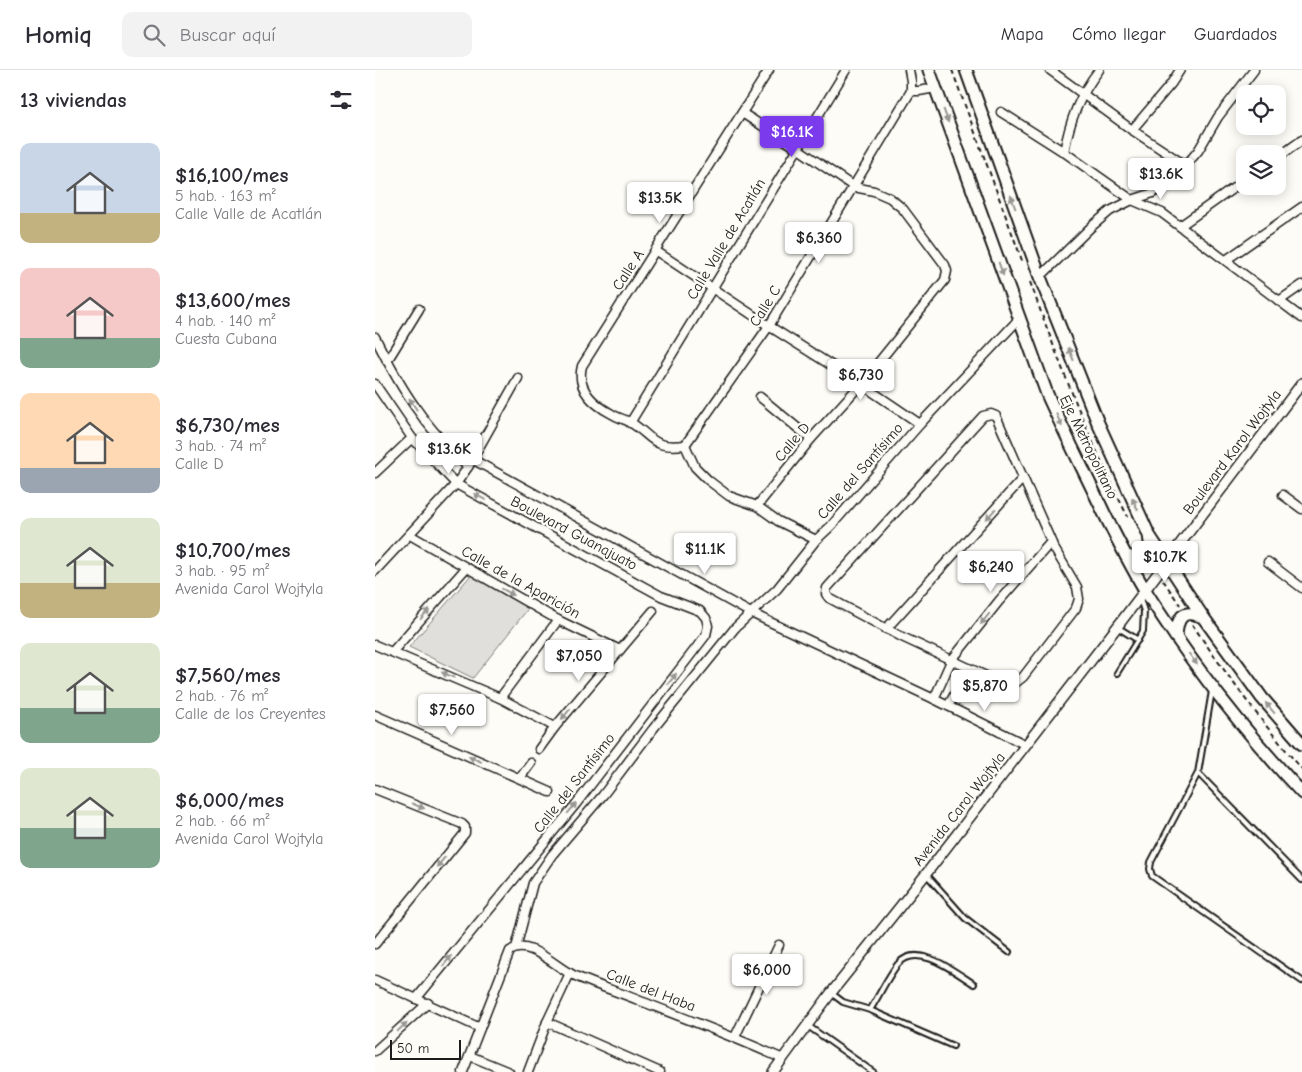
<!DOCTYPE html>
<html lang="es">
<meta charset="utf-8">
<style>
body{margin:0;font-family:"Comic Neue",sans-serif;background:#f2f2f3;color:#2b2b33;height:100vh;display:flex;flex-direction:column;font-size:19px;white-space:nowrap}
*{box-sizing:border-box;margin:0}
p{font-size:16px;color:#7c7c81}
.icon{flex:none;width:28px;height:28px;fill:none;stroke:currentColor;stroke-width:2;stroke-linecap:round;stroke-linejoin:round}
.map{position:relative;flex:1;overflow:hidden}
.details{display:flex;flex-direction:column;background:#fff;width:375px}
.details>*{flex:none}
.fabs{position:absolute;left:861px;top:15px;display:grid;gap:10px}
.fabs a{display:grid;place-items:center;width:50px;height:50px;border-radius:10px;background:#fff;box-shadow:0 2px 12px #0003;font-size:25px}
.scale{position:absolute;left:15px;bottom:12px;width:71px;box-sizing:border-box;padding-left:5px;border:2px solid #1c1c1c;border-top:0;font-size:14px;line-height:18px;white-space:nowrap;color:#1c1c1c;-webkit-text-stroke:4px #fdfcf7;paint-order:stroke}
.price{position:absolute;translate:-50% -42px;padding:0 11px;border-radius:5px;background:#fff;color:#222;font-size:16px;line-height:32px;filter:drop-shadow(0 1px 2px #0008)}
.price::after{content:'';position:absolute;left:50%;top:30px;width:15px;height:11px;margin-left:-8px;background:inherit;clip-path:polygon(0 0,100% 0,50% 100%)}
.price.current{background:#7c3aed;color:#fff}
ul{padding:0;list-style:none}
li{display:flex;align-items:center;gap:15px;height:125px;padding:0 20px}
li span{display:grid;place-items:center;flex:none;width:140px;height:100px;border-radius:10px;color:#555}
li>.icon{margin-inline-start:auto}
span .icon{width:60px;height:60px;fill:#fffc;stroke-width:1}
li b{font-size:21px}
h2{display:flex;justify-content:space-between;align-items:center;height:60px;padding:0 20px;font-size:21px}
header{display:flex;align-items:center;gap:30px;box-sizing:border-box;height:70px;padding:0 25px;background:#fff;border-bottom:1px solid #e1e1e2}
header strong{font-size:24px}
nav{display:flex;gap:28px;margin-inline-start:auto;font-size:18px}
.search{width:350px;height:45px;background:#f2f2f3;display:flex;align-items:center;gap:12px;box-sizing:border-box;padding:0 18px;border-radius:10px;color:#7c7c81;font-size:19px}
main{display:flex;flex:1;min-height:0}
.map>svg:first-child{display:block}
.green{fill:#e0dfdb;stroke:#7e7e7c}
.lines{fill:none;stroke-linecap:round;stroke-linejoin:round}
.service-casing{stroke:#1c1c1c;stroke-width:8}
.minor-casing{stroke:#1c1c1c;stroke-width:11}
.tertiary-casing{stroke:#1c1c1c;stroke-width:12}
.primary-casing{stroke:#1c1c1c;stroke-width:15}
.path{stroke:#1c1c1c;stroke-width:2;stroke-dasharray:5 4;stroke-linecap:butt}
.service{stroke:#fdfcf7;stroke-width:4}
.minor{stroke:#fdfcf7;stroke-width:8}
.tertiary{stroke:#fdfcf7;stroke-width:9}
.primary{stroke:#fdfcf7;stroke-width:11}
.oneway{fill:#989794}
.labels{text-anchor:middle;stroke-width:4.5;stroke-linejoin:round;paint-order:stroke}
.street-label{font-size:15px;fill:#1c1c1c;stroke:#fdfcf7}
</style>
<header>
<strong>Homiq</strong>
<div class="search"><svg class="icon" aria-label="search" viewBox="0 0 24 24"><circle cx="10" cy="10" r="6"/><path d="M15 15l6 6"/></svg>Buscar aquí</div>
<nav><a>Mapa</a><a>Cómo llegar</a><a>Guardados</a></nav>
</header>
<main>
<section class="details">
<h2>13 viviendas<svg class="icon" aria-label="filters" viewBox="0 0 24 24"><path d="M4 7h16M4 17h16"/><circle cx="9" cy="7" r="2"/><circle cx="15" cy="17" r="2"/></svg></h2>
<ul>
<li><span style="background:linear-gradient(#c9d6e8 70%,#c2b280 0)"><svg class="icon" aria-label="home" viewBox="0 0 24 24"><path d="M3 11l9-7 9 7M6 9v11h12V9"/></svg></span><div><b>$16,100/mes</b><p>5 hab. · 163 m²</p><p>Calle Valle de Acatlán</p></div></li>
<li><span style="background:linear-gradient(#f6c9c9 70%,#7fa58c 0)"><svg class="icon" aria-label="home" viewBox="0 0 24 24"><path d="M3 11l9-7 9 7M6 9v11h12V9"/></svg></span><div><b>$13,600/mes</b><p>4 hab. · 140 m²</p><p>Cuesta Cubana</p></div></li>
<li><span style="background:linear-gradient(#ffd9b3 75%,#9aa5b1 0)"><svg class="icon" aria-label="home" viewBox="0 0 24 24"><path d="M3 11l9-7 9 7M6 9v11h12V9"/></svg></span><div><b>$6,730/mes</b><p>3 hab. · 74 m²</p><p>Calle D</p></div></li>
<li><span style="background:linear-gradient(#dfe7d0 65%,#c2b280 0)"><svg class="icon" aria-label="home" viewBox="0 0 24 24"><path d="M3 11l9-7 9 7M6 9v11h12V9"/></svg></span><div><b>$10,700/mes</b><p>3 hab. · 95 m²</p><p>Avenida Carol Wojtyla</p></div></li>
<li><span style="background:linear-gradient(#dfe7d0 65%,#7fa58c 0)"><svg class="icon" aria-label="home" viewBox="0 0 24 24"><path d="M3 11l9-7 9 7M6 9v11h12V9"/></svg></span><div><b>$7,560/mes</b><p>2 hab. · 76 m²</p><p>Calle de los Creyentes</p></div></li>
<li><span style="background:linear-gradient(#dfe7d0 60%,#7fa58c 0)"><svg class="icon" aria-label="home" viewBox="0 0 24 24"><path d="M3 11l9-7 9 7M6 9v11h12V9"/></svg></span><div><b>$6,000/mes</b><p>2 hab. · 66 m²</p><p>Avenida Carol Wojtyla</p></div></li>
</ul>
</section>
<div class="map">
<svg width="927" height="1002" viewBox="0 0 927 1002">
<rect width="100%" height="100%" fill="#fdfcf7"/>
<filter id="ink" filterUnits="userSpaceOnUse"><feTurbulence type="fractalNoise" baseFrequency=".02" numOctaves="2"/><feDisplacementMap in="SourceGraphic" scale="10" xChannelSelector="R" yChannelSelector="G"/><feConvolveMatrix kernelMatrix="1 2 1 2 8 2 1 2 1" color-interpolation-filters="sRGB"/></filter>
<g filter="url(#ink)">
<polygon class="green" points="96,505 156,535 98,608 34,577"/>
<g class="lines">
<g class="service-casing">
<g id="service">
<polyline points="742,557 763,570"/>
<polyline points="742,603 768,561 769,541 765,529"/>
<polyline points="837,621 823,703 776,792 775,799 777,806 927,911"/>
<polyline points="823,703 927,810"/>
<polyline points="551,804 590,848 634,882"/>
<polyline points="456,923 468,932 495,940 578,976"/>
<path d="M495,940C504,926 513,906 523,894C543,871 581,903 599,914"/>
<polyline points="433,956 498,1002"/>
</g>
</g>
<g class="minor-casing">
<g id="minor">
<polyline points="675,0 757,60 810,95"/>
<polyline points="536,21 544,21 560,18"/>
<polyline points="626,42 689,82 757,130 787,143 927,248"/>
<polyline points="367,43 422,78 479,117 499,121 515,128 528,139 570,195 572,201 570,210 486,314 436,369 382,436"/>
<polyline points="757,60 796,14 805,0"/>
<path d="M689,82C695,50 704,26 724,0"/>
<polyline points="902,88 927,70"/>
<polyline points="805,156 870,110"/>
<polyline points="281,181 394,256 486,314 545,354"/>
<polyline points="851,190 927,137"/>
<polyline points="665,207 716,157 735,141 757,130 778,123 801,107 823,81 843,47 879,0"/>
<polyline points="904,231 927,215"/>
<path d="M0,267C12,291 25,316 41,338C56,360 74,379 93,397"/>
<polyline points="12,291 44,239"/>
<polyline points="0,314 37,368 81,414 286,526 325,541 331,548 333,556 331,565 201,734 41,929"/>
<polyline points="385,327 436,369"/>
<polygon points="616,344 621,346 679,478 702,517 704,529 701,538 648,607 639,614 628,614 525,566 454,528 451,524 452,518 608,346"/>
<polyline points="255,353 471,0"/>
<path d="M310,375C276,379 279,367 255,352C249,349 243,348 237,344C218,334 201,319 207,296L394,0"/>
<polyline points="310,375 320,397 333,410 354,426 382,436 403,451 441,470 456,456 545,354 644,249"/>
<polyline points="310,375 394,256 536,21 536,11 534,0"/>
<polyline points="97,389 376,543 559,629 651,675"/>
<polyline points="0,403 37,368"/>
<polyline points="908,425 927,439"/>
<polyline points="35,465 183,550 245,580"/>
<polyline points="893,492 927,518"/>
<polyline points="0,501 81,414 93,397 143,308"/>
<polyline points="511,559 648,408"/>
<polyline points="0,575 125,628 180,657"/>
<polyline points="18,581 91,498"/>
<polyline points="125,628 183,550"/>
<polyline points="559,629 576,591 624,531 676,472"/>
<polyline points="573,636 594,599"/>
<polyline points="0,645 175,722"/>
<polyline points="164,679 180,657 278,541"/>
<polyline points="145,708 156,693"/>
<polyline points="0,719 87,754 90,757 90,763 0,874"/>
<polyline points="141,878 158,813 177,785 228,725 278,659 360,558 402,519 441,470"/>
<polyline points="0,910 105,958"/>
<polyline points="172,952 285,1002"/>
<polyline points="360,967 404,875"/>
<polyline points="0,981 53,933"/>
<polyline points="95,986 134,1002"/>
<path d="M88,1002L135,881C153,868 180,896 196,904C217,914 241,921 263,930C312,949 360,967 408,989"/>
<polyline points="153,1002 172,952 195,903"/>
</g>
</g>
<g class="tertiary-casing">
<polyline id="tertiary" points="398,1002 456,923 551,804 742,557 927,313"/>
</g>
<g class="primary-casing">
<g id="primary">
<path d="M554,0L672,324C690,364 710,403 729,443C742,469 755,495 770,520C815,592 869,661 927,723"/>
<polyline points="591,0 665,207 723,353 774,465 828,547 887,628 927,674"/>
<path d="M751,486C771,490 778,488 774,465"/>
<path d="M801,567C802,548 807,538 828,547"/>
</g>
</g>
<g class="path">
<polyline points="577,0 648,193"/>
<path d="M655,212C684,292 714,371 753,447"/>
<polyline points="788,510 805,535"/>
<path d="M817,554C851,604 887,653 927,699"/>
</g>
<use href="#service" class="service"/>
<use href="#minor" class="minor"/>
<use href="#tertiary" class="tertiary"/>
<use href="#primary" class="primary"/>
</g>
<defs><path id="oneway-solid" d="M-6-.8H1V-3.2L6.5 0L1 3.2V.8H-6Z" transform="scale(1.25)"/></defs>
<g class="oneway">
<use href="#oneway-solid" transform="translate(571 46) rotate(70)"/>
<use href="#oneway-solid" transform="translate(638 132) rotate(-110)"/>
<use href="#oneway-solid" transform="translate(626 199) rotate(70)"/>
<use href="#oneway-solid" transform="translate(696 284) rotate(-112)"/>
<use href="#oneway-solid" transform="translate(38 334) rotate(-123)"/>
<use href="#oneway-solid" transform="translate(684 350) rotate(66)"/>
<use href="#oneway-solid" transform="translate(105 427) rotate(-152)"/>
<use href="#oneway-solid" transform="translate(760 434) rotate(-115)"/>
<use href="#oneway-solid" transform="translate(616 444) rotate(132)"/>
<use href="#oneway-solid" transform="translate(133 522) rotate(29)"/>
<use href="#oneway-solid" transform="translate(50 544) rotate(-49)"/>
<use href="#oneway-solid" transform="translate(610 549) rotate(129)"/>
<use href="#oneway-solid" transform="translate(818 589) rotate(53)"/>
<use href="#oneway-solid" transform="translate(73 605) rotate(-156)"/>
<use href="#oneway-solid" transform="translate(297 609) rotate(-52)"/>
<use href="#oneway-solid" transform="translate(895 638) rotate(-131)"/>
<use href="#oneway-solid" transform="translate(191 644) rotate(130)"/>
<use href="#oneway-solid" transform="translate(100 689) rotate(-156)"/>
<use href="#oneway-solid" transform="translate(43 736) rotate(22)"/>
<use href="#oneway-solid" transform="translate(197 738) rotate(-51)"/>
<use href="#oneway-solid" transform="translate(66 792) rotate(129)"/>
<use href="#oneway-solid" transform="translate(72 891) rotate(-51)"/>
<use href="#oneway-solid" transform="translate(27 957) rotate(-43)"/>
</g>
</g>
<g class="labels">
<g class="street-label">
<text transform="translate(351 169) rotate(-59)" y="5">Calle Valle de Acatlán</text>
<text transform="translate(253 200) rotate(-57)" y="5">Calle A</text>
<text transform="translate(390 236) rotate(-58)" y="5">Calle C</text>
<text transform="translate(417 372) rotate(-50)" y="5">Calle D</text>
<text transform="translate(714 377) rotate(64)" y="5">Eje Metropolitano</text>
<text transform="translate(857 382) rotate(-53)" y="5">Boulevard Karol Wojtyla</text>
<text transform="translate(485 401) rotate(-49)" y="5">Calle del Santísimo</text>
<text transform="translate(199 463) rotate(28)" y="5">Boulevard Guanajuato</text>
<text transform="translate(146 512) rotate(29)" y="5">Calle de la Aparición</text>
<text transform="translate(199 713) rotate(-52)" y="5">Calle del Santísimo</text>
<text transform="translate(584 739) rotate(-52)" y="5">Avenida Carol Wojtyla</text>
<text transform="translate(276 920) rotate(21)" y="5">Calle del Haba</text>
</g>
</g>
</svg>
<div class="fabs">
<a><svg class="icon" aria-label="locate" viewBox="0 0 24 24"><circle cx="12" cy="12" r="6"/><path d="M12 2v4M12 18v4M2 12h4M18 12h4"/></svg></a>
<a><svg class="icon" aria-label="layers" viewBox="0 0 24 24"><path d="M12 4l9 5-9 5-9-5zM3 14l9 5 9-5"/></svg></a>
</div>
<div class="scale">50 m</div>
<b class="price current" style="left:417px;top:88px">$16.1K</b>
<b class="price" style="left:786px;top:130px">$13.6K</b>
<b class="price" style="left:285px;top:154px">$13.5K</b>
<b class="price" style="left:444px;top:194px">$6,360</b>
<b class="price" style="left:486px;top:331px">$6,730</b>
<b class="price" style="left:74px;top:405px">$13.6K</b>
<b class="price" style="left:330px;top:505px">$11.1K</b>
<b class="price" style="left:790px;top:513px">$10.7K</b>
<b class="price" style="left:616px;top:523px">$6,240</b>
<b class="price" style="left:204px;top:612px">$7,050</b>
<b class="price" style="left:610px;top:642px">$5,870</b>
<b class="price" style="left:77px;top:666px">$7,560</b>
<b class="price" style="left:392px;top:926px">$6,000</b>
</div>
</main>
